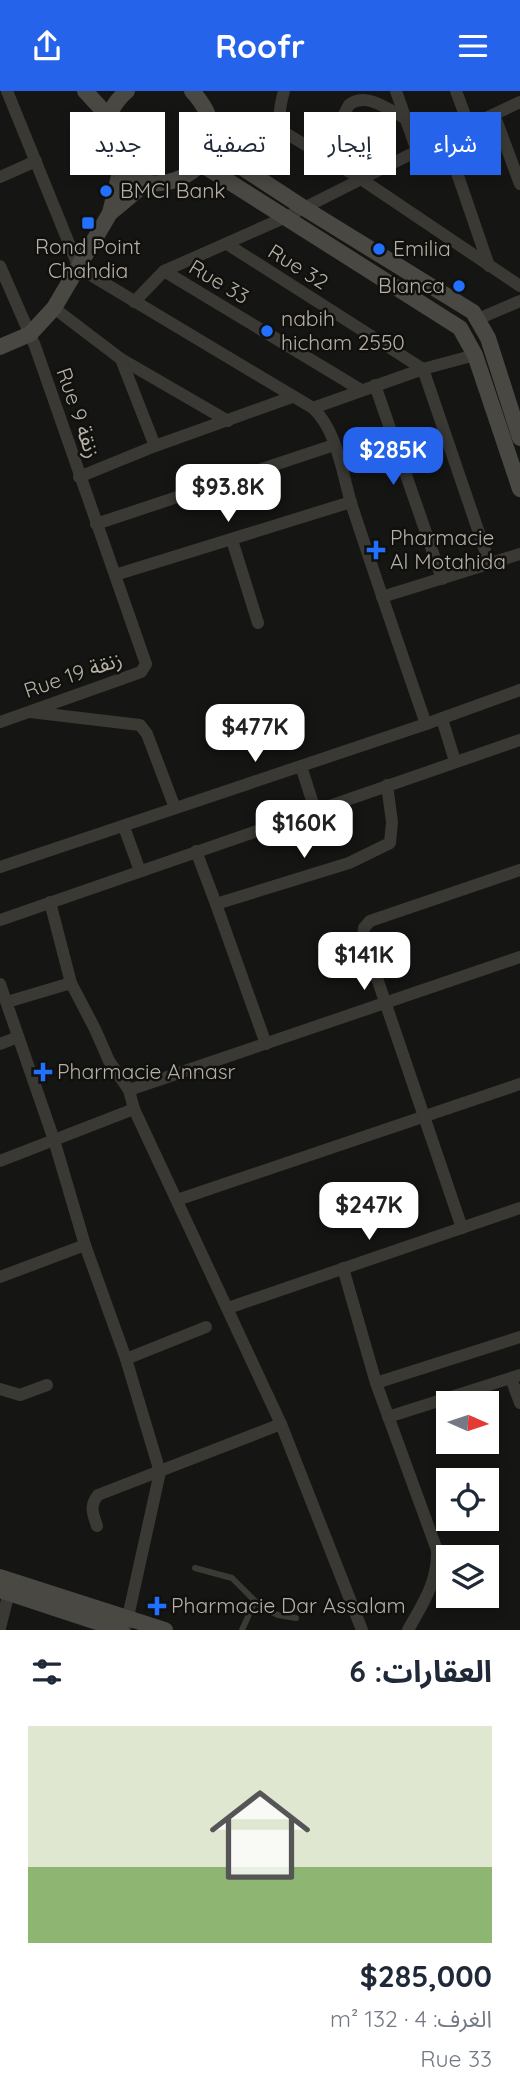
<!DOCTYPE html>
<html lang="ar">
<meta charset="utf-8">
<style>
body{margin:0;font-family:Quicksand,"Noto Sans Arabic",sans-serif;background:#f6f6f7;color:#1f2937;direction:rtl;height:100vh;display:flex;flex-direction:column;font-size:26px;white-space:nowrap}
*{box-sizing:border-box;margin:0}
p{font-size:23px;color:#747a83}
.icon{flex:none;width:38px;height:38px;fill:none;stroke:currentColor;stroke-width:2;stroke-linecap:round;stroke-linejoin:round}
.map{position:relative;height:1539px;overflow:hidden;direction:ltr}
.side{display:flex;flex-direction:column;background:#fff;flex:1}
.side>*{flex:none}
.banner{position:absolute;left:21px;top:21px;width:480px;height:63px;direction:rtl;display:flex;gap:14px}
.needle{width:46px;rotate:93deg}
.buttons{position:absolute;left:436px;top:1300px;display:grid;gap:14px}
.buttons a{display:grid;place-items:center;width:63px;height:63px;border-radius:0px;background:#fff;box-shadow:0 4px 10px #0003;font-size:35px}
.price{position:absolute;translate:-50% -60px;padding:0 16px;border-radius:14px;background:#fff;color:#222;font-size:23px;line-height:46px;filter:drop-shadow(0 2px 4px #0008)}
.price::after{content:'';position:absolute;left:50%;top:42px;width:21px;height:16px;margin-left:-10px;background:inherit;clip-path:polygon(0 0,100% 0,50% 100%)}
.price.current{background:#2563eb;color:#fff}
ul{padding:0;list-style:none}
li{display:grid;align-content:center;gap:14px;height:371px;padding:0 28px}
li span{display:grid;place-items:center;height:217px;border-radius:0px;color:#555}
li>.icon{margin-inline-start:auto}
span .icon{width:126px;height:126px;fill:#fffc;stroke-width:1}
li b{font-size:30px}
h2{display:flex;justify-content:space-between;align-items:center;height:84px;padding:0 28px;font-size:30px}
.chip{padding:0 24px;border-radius:0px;background:#fff;box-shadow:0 4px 10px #0003;font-size:24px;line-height:63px}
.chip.current{background:#2563eb;color:#fff}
header{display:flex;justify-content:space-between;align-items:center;height:91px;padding:0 28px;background:#2563eb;color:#fff;font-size:32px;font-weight:800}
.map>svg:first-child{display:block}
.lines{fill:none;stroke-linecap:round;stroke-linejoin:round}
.lane{stroke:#3a3934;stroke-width:6}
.street{stroke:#3a3934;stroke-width:12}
.secondary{stroke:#4a4842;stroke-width:16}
.poi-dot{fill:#2170ff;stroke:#10100e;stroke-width:2.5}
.labels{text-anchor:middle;stroke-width:5;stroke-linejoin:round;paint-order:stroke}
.poi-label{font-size:21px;fill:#b7b0a3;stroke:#10100e;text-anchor:start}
.street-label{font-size:21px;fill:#b7b0a3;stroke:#10100e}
</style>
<header><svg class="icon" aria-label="menu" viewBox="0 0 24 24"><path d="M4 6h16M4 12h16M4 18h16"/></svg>Roofr<svg class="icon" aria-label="share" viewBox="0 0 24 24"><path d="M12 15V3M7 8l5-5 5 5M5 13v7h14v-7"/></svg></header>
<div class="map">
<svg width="520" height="1539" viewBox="0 0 520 1539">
<rect width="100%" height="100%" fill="#151513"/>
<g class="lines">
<g class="lane">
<polyline points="195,1477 232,1487 262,1517 278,1524 296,1527"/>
<polyline points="242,1539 255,1510"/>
</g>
<g class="street">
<path d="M7,0L79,177L313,317C338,341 342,383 352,415C376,488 401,561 426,633"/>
<path d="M284,0C280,15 277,27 284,41L361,88L520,195"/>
<polyline points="396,0 417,60"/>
<polyline points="456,0 469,35"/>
<polyline points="494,23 520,93"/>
<polyline points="445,47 489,175"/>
<path d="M322,64L349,14C366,0 389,19 406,28"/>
<polyline points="0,86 36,70"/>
<polyline points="227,153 423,278 490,474"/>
<polyline points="0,175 35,255 146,573 141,581 0,631"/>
<polyline points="164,180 361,299"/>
<polyline points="134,211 164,180 286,126 417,60 520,11"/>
<polyline points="54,217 121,268 228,330"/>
<polyline points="478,228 520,210"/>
<polyline points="121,268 155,355"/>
<polyline points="375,294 442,488"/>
<polyline points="313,317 423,278 475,264"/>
<polyline points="79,386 155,355 292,306"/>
<polyline points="96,433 334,354"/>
<polyline points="232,449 258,532"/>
<polyline points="115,484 351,411"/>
<polyline points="382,506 520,463"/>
<polyline points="30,621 140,634 147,643 175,717"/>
<polyline points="442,628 455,670"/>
<polyline points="301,675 315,719"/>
<polyline points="124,736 140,780"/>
<polyline points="196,760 216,813 349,772 390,752 392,731 387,694"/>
<polyline points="0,776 426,633 520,599"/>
<polyline points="50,811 71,892 95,938 109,970 129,999 134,1018 281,1333 362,1539"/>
<polyline points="216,813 266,953"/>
<polyline points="0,829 520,649"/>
<polyline points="0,893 54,1049 85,1154 126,1268 160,1381 126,1535"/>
<polyline points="7,911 71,892"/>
<polyline points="0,953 18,946"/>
<polyline points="129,999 520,866"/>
<polyline points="0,1070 134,1018"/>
<polyline points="177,1109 520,993"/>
<polyline points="462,1137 363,846 364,837 370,830 520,779"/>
<path d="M343,1177L376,1292L437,1459C438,1491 423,1512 408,1539"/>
<polyline points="0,1186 85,1154"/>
<polyline points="228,1217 520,1117"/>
<polyline points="126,1268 206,1236"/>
<polyline points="511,1287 520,1312"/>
<polyline points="376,1292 520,1246"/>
<polyline points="0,1298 20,1304 47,1294"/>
<polyline points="388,1326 520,1284"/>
<path d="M97,1435C93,1423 89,1415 98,1404L281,1333"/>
<polyline points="0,1537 9,1501"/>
</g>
<g class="secondary">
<polyline points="85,0 109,26"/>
<path d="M127,0C113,12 105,28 107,47C118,136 264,80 192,0"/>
<polyline points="209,55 304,117 473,221 488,247 520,347"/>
<polyline points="201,73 460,237 475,264 520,398"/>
<polyline points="110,122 146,92"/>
<polyline points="0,256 30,243 54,217 110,122 121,77"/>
<polyline points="0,1486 165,1539"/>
<polyline points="0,1499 121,1539"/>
</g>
</g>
<g class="poi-dot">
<circle cx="106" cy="100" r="7"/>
<rect x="81" y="125" width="14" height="14" rx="3.5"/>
<circle cx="379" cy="158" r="7"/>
<circle cx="459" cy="195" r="7"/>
<circle cx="267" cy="240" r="7"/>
<path d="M372.5 448.5h7v7h7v7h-7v7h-7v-7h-7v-7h7z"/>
<path d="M39.5 970.5h7v7h7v7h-7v7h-7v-7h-7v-7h7z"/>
<path d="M153.5 1504.5h7v7h7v7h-7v7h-7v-7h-7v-7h7z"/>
</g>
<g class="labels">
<g class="poi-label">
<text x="120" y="107">BMCI Bank</text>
<text x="88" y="163" text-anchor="middle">Rond Point<tspan x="88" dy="24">Chahdia</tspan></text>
<text x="393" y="165">Emilia</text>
<text x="445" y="202" text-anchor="end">Blanca</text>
<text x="281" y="235">nabih<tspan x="281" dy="24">hicham 2550</tspan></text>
<text x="390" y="454">Pharmacie<tspan x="390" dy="24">Al Motahida</tspan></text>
<text x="57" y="988">Pharmacie Annasr</text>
<text x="171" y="1522">Pharmacie Dar Assalam</text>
</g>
<g class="street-label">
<text transform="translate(298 176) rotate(32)" y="7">Rue 32</text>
<text transform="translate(219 191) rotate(31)" y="7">Rue 33</text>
<text transform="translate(78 322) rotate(71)" y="7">Rue 9 زنقة</text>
<text transform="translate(73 584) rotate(-19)" y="7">Rue 19 زنقة</text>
</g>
</g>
</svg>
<div class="buttons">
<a><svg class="needle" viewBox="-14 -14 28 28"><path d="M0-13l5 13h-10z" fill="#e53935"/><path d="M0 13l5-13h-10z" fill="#747a83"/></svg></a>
<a><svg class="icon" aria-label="locate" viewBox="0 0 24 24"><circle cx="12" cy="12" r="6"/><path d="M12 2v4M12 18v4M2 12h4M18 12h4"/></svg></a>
<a><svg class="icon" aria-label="layers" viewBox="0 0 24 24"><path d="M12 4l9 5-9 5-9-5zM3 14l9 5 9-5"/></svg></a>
</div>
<b class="price current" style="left:393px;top:396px">$285K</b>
<b class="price" style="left:228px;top:433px">$93.8K</b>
<b class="price" style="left:255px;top:673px">$477K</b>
<b class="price" style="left:304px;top:769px">$160K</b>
<b class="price" style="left:364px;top:901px">$141K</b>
<b class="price" style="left:369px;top:1151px">$247K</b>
<div class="banner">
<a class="chip current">شراء</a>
<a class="chip">إيجار</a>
<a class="chip">تصفية</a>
<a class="chip">جديد</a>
</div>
</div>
<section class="side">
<h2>العقارات: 6<svg class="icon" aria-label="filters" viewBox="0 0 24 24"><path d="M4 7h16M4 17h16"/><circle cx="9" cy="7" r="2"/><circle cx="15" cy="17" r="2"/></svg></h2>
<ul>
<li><span style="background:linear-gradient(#dfe7d0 65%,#8fb573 0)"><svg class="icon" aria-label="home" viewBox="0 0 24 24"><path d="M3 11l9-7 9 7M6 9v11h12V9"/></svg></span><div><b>$285,000</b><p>الغرف: 4 · 132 m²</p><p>Rue 33</p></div></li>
</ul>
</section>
